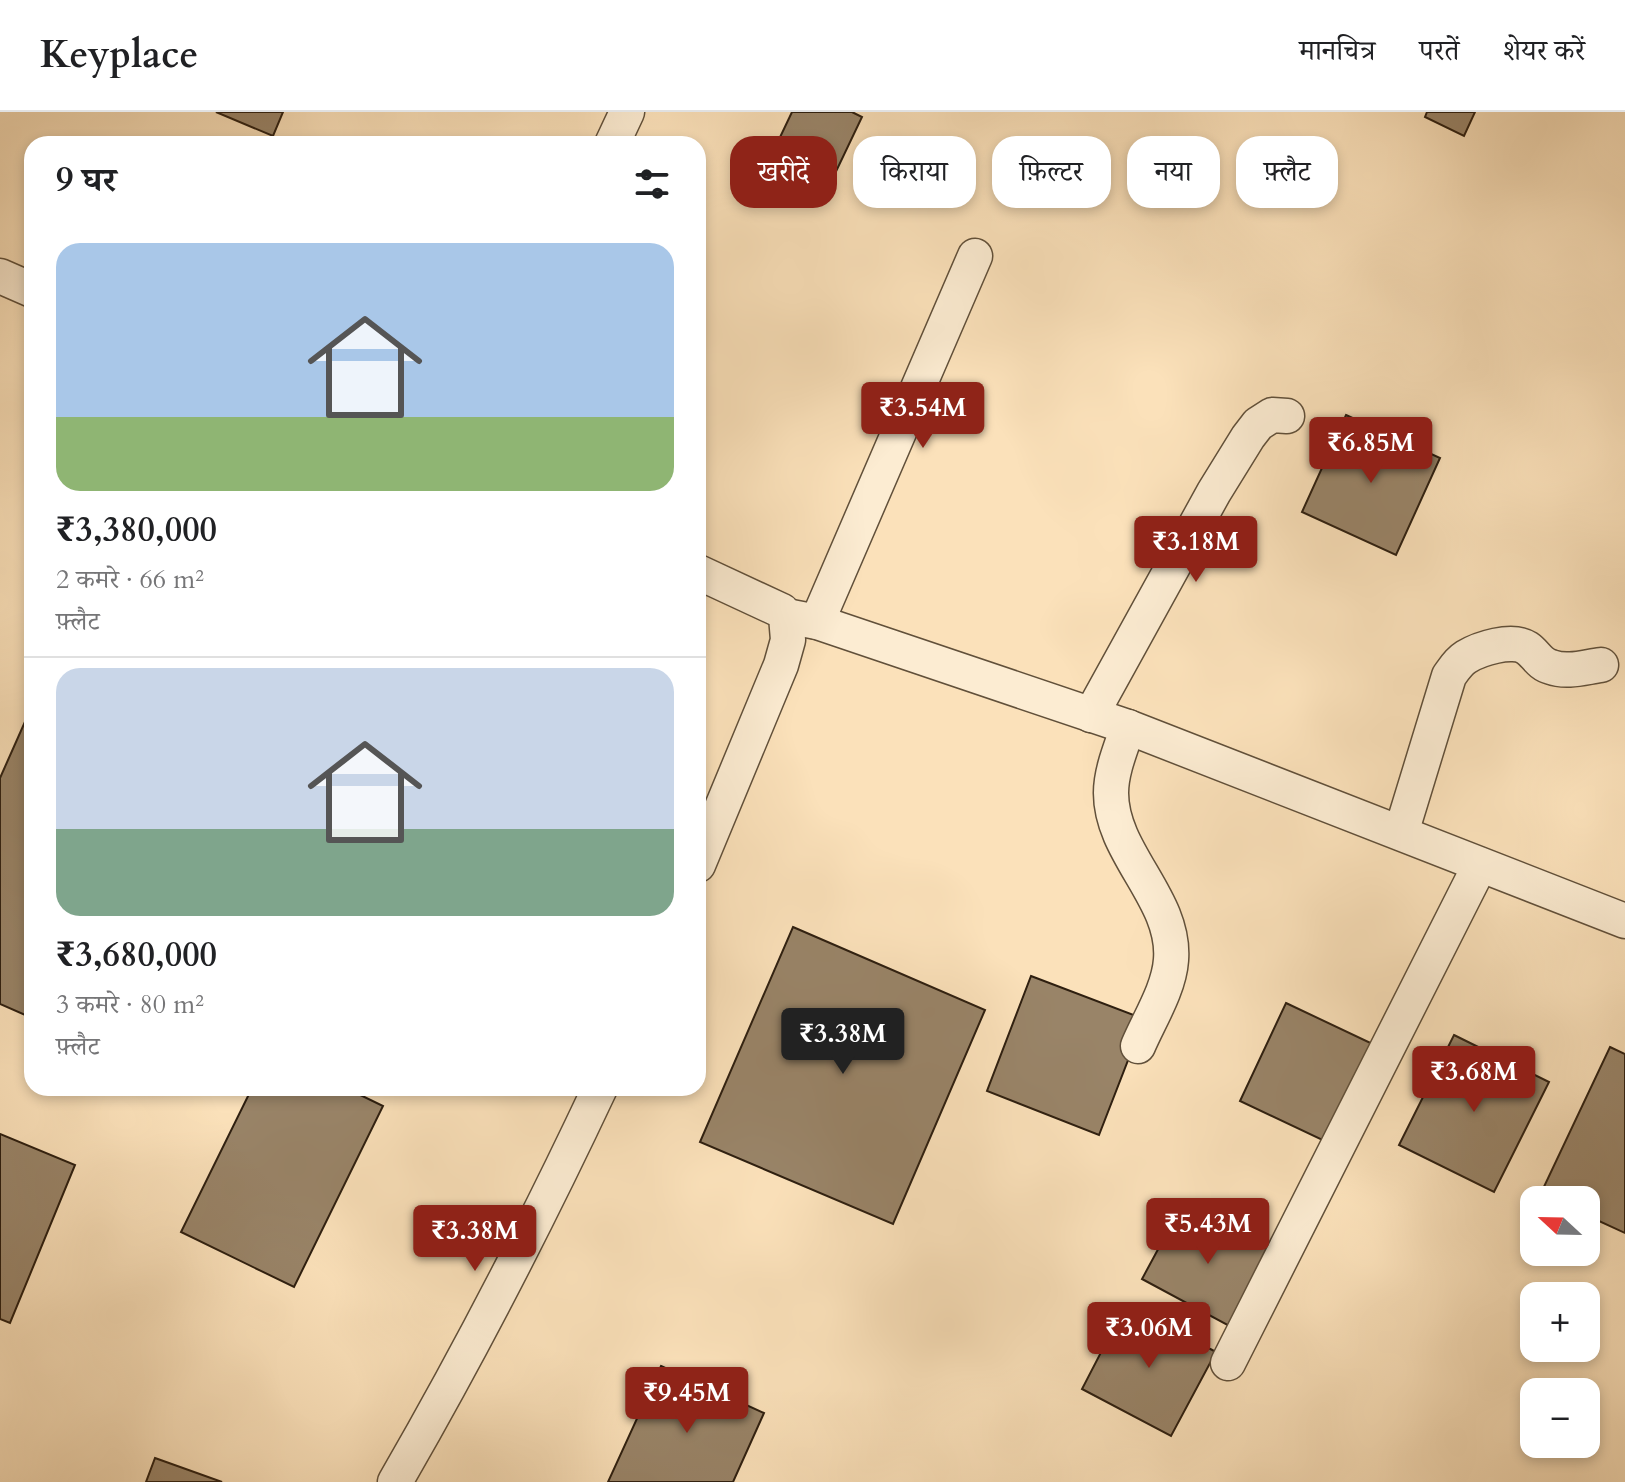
<!DOCTYPE html>
<html lang="hi">
<meta charset="utf-8">
<style>
body{margin:0;font-family:Cardo,"Noto Serif Devanagari",serif;background:#f2f2f2;color:#202124;height:100vh;display:flex;flex-direction:column;font-size:30px;white-space:nowrap}
*{box-sizing:border-box;margin:0}
p{font-size:26px;color:#757577}
.icon{flex:none;width:44px;height:44px;fill:none;stroke:currentColor;stroke-width:2;stroke-linecap:round;stroke-linejoin:round}
.map{position:relative;flex:1;overflow:hidden}
.drawer{position:absolute;left:24px;top:24px;width:682px;height:960px;display:flex;flex-direction:column;background:#fff;border-radius:24px;box-shadow:0 4px 12px #0003}
.drawer>*{flex:none}
.guide{position:absolute;left:730px;top:24px;width:760px;height:72px;display:flex;gap:16px}
.needle{width:52px;rotate:292deg}
.fabs{position:absolute;left:1520px;top:1074px;display:grid;gap:16px}
.fabs a{display:grid;place-items:center;width:80px;height:80px;border-radius:16px;background:#fff;box-shadow:0 4px 12px #0003;font-size:40px}
.price{position:absolute;translate:-50% -68px;padding:0 18px;border-radius:8px;background:#8f2418;color:#fff;font-size:26px;line-height:52px;filter:drop-shadow(0 2px 4px #0008)}
.price::after{content:'';position:absolute;left:50%;top:48px;width:24px;height:18px;margin-left:-12px;background:inherit;clip-path:polygon(0 0,100% 0,50% 100%)}
.price.active{background:#222;color:#fff}
ul{padding:0;list-style:none}
li{display:grid;align-content:center;gap:16px;height:424px;padding:0 32px}
li+li{border-top:2px solid #e0e0e0}
li span{display:grid;place-items:center;height:248px;border-radius:24px;color:#555}
li>.icon{margin-inline-start:auto}
span .icon{width:144px;height:144px;fill:#fffc;stroke-width:1}
li b{font-size:34px}
h2{display:flex;justify-content:space-between;align-items:center;height:96px;padding:0 32px;font-size:34px}
.chip{padding:0 28px;border-radius:24px;background:#fff;box-shadow:0 4px 12px #0003;font-size:28px;line-height:72px}
.chip.active{background:#8f2418;color:#fff}
header{display:flex;align-items:center;gap:48px;box-sizing:border-box;height:112px;padding:0 40px;background:#fff;border-bottom:2px solid #e0e0e0}
header strong{font-size:38px}
nav{display:flex;gap:44px;margin-inline-start:auto;font-size:28px}
.map>svg:first-child{display:block}
.building{fill:#998468;stroke:#2e1f10;stroke-width:2}
.lines{fill:none;stroke-linecap:round;stroke-linejoin:round}
.street-casing{stroke:#61503a;stroke-width:37}
.street{stroke:#fcecd2;stroke-width:34}
</style>
<header>
<strong>Keyplace</strong>
<nav><a>मानचित्र</a><a>परतें</a><a>शेयर करें</a></nav>
</header>
<div class="map">
<svg width="1625" height="1370" viewBox="0 0 1625 1370">
<rect width="100%" height="100%" fill="#fbe1ba"/>
<filter id="stains"><feTurbulence type="fractalNoise" baseFrequency=".0025" numOctaves="4"/><feColorMatrix values="0 0 0 0 .2 0 0 0 0 .09 0 0 0 0 .02 0 0 0 .5 -.17"/></filter>
<radialGradient id="worn" r=".72"><stop offset=".6" stop-color="#630" stop-opacity="0"/><stop offset="1" stop-color="#630" stop-opacity=".3"/></radialGradient>
<g class="building">
<polygon points="216,0 283,0 273,24"/>
<polygon points="792,0 852,0 862,5 821,91 762,63"/>
<polygon points="1427,0 1475,0 1464,24 1425,5"/>
<polygon points="1346,303 1440,346 1396,443 1302,400"/>
<polygon points="32,594 32,906 0,892 0,666"/>
<polygon points="793,815 985,898 893,1112 700,1030"/>
<polygon points="1031,864 1144,907 1099,1023 987,979"/>
<polygon points="1286,891 1379,935 1333,1033 1240,989"/>
<polygon points="1454,923 1549,970 1494,1080 1399,1033"/>
<polygon points="1610,935 1625,942 1625,1121 1586,1103 1586,1088 1555,1088 1541,1081"/>
<polygon points="252,976 346,976 383,994 294,1175 181,1120"/>
<polygon points="0,1022 75,1053 10,1211 0,1207"/>
<polygon points="1183,1091 1274,1141 1233,1216 1142,1167"/>
<polygon points="1126,1192 1216,1240 1171,1324 1082,1277"/>
<polygon points="661,1254 764,1301 733,1370 608,1370"/>
<polygon points="155,1346 222,1370 146,1370"/>
</g>
<g class="lines">
<g class="street-casing">
<g id="street">
<polyline points="612,32 627,0"/>
<polyline points="0,164 32,178"/>
<polyline points="698,460 782,499 786,504 788,528 781,553 698,753"/>
<polyline points="786,504 817,510 1128,615 1625,809"/>
<polyline points="817,510 975,144"/>
<polyline points="1091,603 1214,380 1248,325 1258,312 1272,303 1287,304"/>
<path d="M1128,615C1121,636 1111,659 1111,681C1111,742 1176,787 1171,848C1169,877 1149,908 1138,934"/>
<path d="M1401,721L1449,564C1454,557 1458,550 1466,545C1479,537 1512,526 1527,536C1536,542 1539,552 1551,555C1567,561 1585,555 1601,553"/>
<polyline points="1228,1251 1480,753"/>
<path d="M395,1370C469,1242 537,1110 600,976"/>
</g>
</g>
<use href="#street" class="street"/>
</g>
<rect width="100%" height="100%" filter="url(#stains)"/>
<rect width="100%" height="100%" fill="url(#worn)"/>
</svg>
<div class="fabs">
<a><svg class="needle" viewBox="-14 -14 28 28"><path d="M0-13l5 13h-10z" fill="#e53935"/><path d="M0 13l5-13h-10z" fill="#757577"/></svg></a>
<a>+</a>
<a>−</a>
</div>
<b class="price" style="left:923px;top:338px">₹3.54M</b>
<b class="price" style="left:1371px;top:373px">₹6.85M</b>
<b class="price" style="left:1196px;top:472px">₹3.18M</b>
<b class="price active" style="left:843px;top:964px">₹3.38M</b>
<b class="price" style="left:1474px;top:1002px">₹3.68M</b>
<b class="price" style="left:1208px;top:1154px">₹5.43M</b>
<b class="price" style="left:475px;top:1161px">₹3.38M</b>
<b class="price" style="left:1149px;top:1258px">₹3.06M</b>
<b class="price" style="left:687px;top:1323px">₹9.45M</b>
<div class="guide">
<a class="chip active">खरीदें</a>
<a class="chip">किराया</a>
<a class="chip">फ़िल्टर</a>
<a class="chip">नया</a>
<a class="chip">फ़्लैट</a>
</div>
<section class="drawer">
<h2>9 घर<svg class="icon" aria-label="filters" viewBox="0 0 24 24"><path d="M4 7h16M4 17h16"/><circle cx="9" cy="7" r="2"/><circle cx="15" cy="17" r="2"/></svg></h2>
<ul>
<li><span style="background:linear-gradient(#a9c7e8 70%,#8fb573 0)"><svg class="icon" aria-label="home" viewBox="0 0 24 24"><path d="M3 11l9-7 9 7M6 9v11h12V9"/></svg></span><div><b>₹3,380,000</b><p>2 कमरे · 66 m²</p><p>फ़्लैट</p></div></li>
<li><span style="background:linear-gradient(#c9d6e8 65%,#7fa58c 0)"><svg class="icon" aria-label="home" viewBox="0 0 24 24"><path d="M3 11l9-7 9 7M6 9v11h12V9"/></svg></span><div><b>₹3,680,000</b><p>3 कमरे · 80 m²</p><p>फ़्लैट</p></div></li>
</ul>
</section>
</div>
